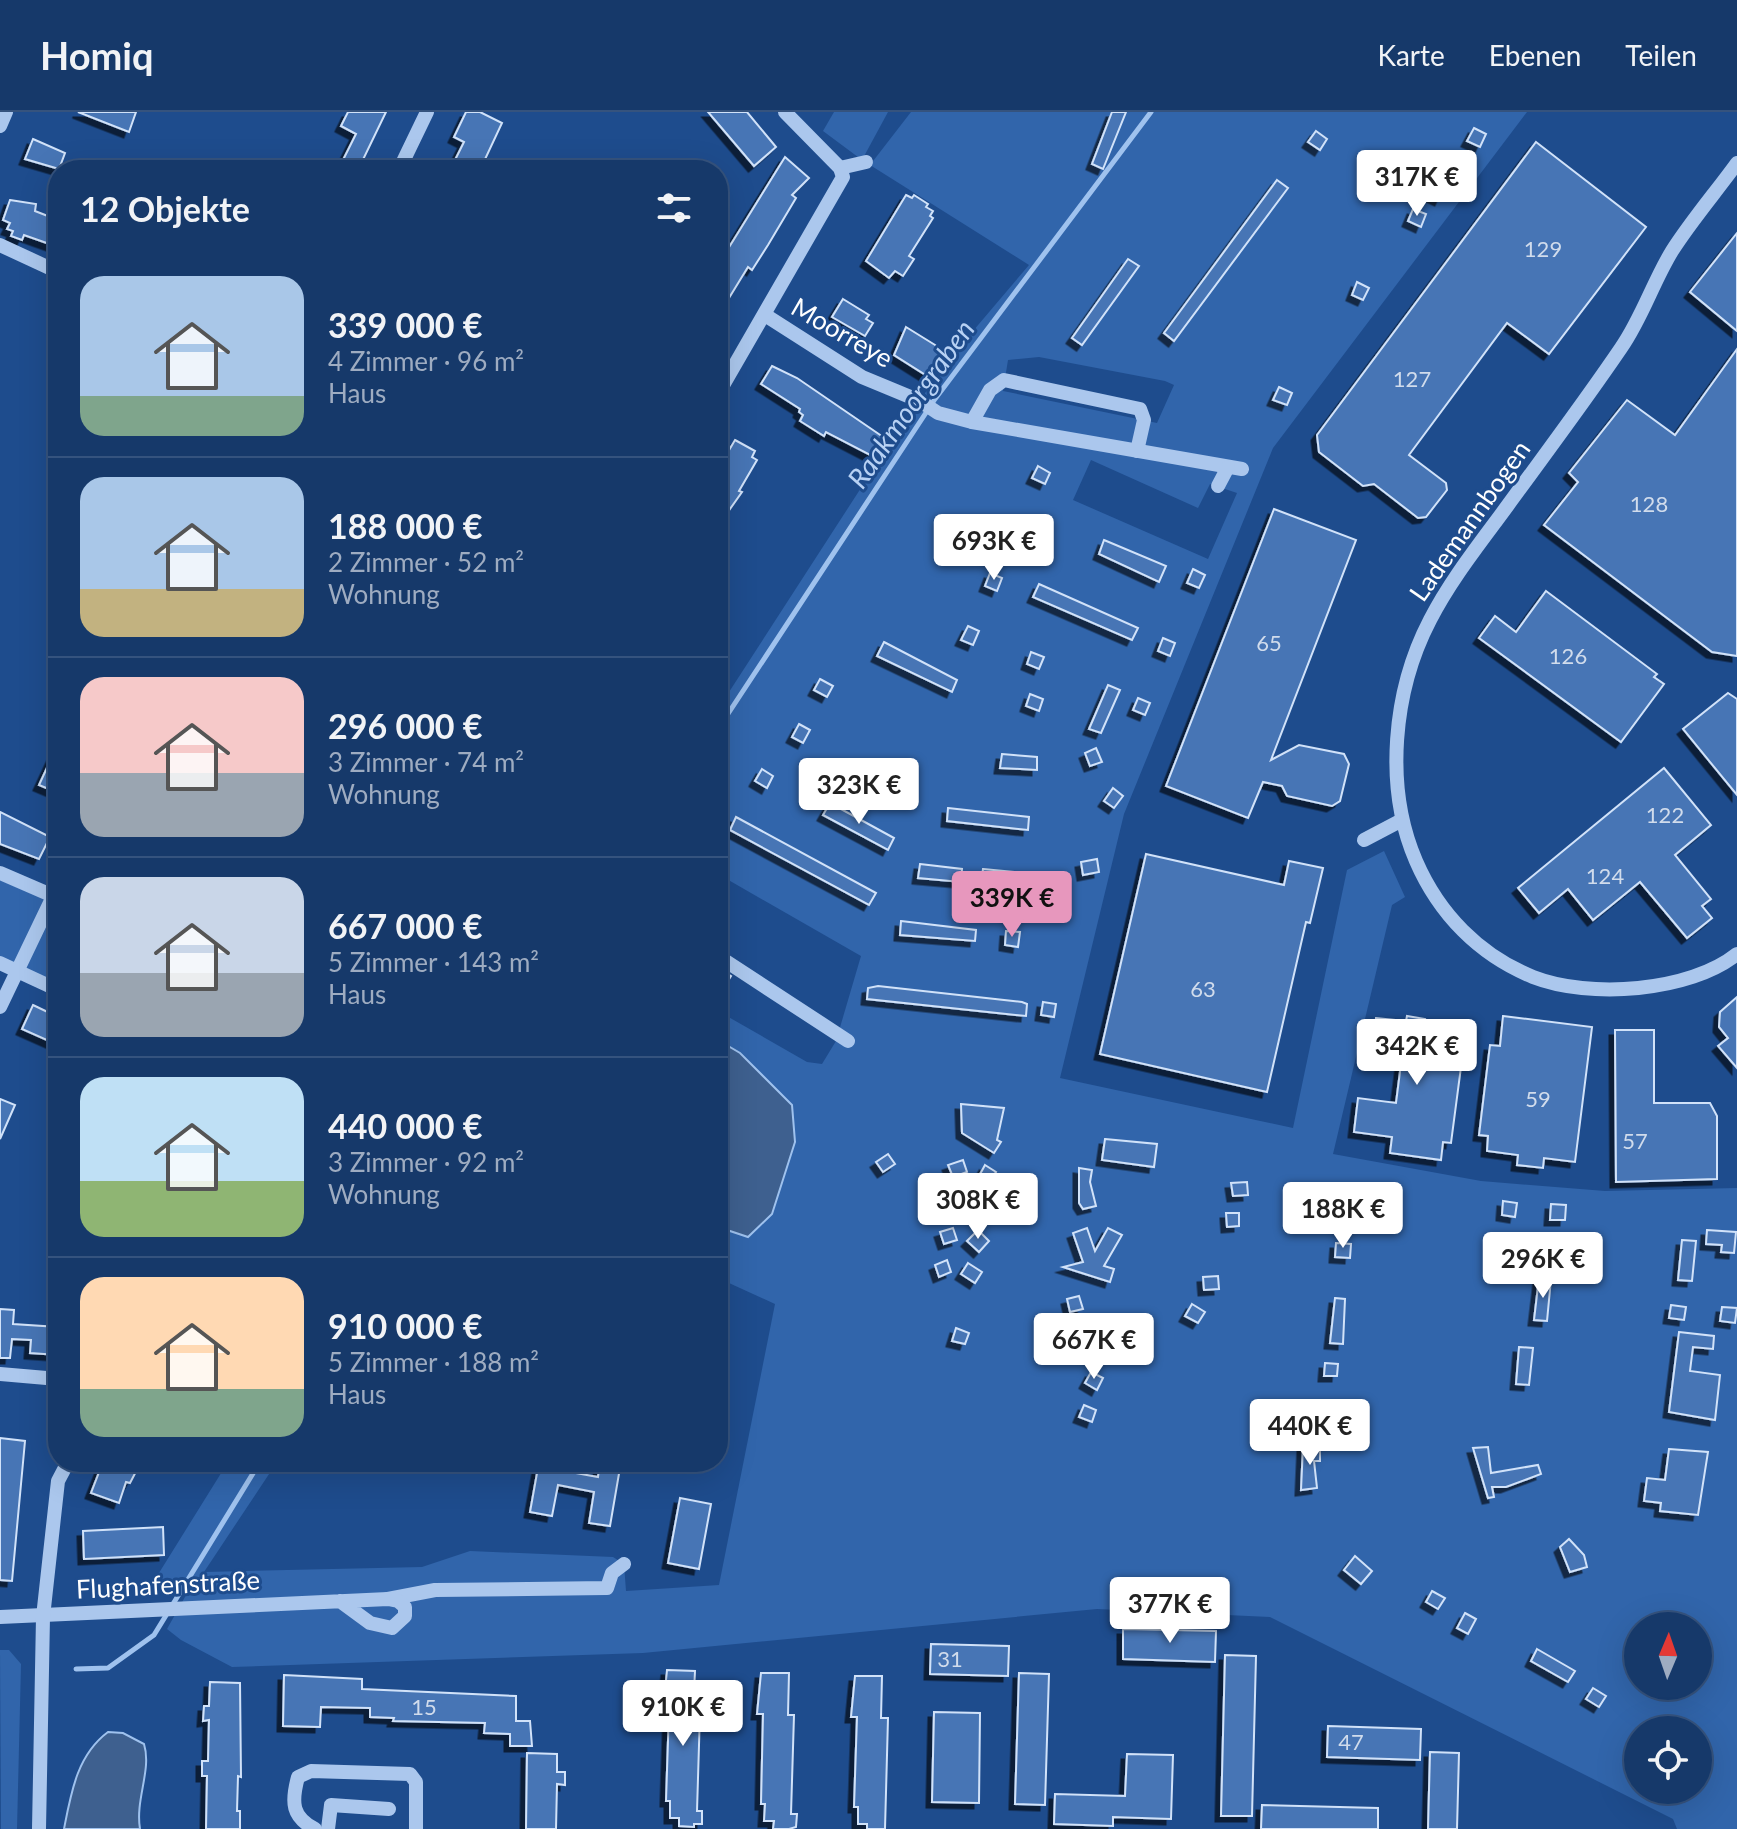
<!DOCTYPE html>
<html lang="de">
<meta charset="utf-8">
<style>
body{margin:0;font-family:Lato,sans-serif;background:#1f4070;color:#f1f3f6;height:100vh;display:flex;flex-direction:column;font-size:30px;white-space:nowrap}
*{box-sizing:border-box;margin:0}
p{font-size:26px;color:#9eacc1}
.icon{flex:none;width:44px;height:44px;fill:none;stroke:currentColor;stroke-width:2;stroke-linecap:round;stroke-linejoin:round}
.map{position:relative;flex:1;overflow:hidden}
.panel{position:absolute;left:48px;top:48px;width:680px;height:1312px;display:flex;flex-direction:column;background:#16396a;border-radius:32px;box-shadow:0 8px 32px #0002,0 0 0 2px #35537e}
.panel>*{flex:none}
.needle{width:52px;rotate:2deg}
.controls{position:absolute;left:1624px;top:1500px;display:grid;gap:16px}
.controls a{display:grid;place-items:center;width:88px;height:88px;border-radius:50%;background:#16396a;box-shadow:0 8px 32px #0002,0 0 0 2px #35537e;font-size:40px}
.price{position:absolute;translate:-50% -68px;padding:0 18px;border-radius:8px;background:#fff;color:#222;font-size:26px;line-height:52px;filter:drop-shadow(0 2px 4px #0008)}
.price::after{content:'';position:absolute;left:50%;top:48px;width:24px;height:18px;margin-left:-12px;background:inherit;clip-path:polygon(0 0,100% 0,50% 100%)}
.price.active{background:#e797bd;color:#111}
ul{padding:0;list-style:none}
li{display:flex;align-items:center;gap:24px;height:200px;padding:0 32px}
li+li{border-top:2px solid #35537e}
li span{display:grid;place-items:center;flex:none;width:224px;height:160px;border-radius:24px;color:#555}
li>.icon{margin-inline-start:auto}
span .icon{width:96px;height:96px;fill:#fffc;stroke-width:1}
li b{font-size:34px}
h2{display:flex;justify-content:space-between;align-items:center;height:96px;padding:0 32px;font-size:34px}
header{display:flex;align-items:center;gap:48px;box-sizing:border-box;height:112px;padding:0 40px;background:#16396a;border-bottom:2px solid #35537e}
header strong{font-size:38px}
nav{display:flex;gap:44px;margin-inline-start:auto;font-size:28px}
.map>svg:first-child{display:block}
.green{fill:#3165ab;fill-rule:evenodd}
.water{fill:#3e608f;stroke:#9fc2ee;stroke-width:2}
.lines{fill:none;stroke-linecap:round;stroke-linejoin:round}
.stream{stroke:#9fc2ee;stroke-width:5}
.building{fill:#4675b5;stroke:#d1e2f9;stroke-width:2;filter:url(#shadow)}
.minor{stroke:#abc7ed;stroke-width:14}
.labels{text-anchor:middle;stroke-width:6;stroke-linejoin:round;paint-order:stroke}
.number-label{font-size:22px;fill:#d1dcec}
.street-label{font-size:26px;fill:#fff;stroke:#1e4c8d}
.water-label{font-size:28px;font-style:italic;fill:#b7d1f4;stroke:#1e4c8d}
</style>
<header>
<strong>Homiq</strong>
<nav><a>Karte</a><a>Ebenen</a><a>Teilen</a></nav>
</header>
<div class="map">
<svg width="1737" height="1717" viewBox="0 0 1737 1717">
<defs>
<filter id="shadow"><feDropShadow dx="-5.5" dy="5.5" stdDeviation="0" flood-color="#0009"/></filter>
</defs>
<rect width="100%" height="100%" fill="#1e4c8d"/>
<g class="green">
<polygon points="834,0 888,0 862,48 823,19"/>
<path d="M911,0H1527L1273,336L1124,702L1060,966L1293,1016L1347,758L1384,739L1405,785L1392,793L1333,1042L1481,1069L1605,1079L1737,1076V1717H1677L1673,1707L1270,1505L1097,1497L643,1541L232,1555L181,1528L167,1517L190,1476L149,1477L228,1350H277L204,1460L422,1455L470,1439L613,1445L624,1452L626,1479L719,1473L775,1192L718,1166V1115L748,1125L740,941L718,928V899L807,950L822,952L836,929L861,844L718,762V597L903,311L956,239L1029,153L870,53ZM1039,245L1165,269L1174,273L1157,311L1003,279L1008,248ZM1091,348L1198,396L1210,372L1237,381L1208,447L1073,388ZM1638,1514H1698V1574H1638ZM1638,1618H1698V1678H1638Z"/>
<polygon points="0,768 58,793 58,873 0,845"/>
<polygon points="0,1538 9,1538 21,1552 17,1717 1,1717"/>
</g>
<g class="water">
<polygon points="718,928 740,941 792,993 795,1030 772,1102 748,1125 718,1115"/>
<path d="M108,1620L123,1621L144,1632C152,1658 135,1687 140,1717H64C71,1681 77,1643 108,1620Z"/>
</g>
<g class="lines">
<g class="stream">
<polyline points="718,617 935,287 1151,0"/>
<polyline points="76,1557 108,1556 154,1523 260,1350"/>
</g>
</g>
<g class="building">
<polygon points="78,0 136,0 129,20"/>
<polygon points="348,0 386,0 358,58 338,58 356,22 341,14"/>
<polygon points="466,0 480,0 502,11 480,58 450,58 464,30 454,25"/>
<polygon points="708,0 747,0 776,35 754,54"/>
<polygon points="1112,0 1126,0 1103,57 1092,52"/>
<polygon points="1474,16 1486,22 1480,35 1467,29"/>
<polygon points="1316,19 1327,27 1320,38 1308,30"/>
<polygon points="33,27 65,41 59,57 25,47"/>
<polygon points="1536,30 1646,115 1549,242 1507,211 1409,343 1446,371 1447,378 1426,405 1418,406 1374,372 1363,374 1319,340 1317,323"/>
<polygon points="785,45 809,66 792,83 796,86 768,133 752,158 748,155 718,204 718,153"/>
<polygon points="1277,68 1288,76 1174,229 1164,221"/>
<polygon points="1434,70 1446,75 1440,88 1428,82"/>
<polygon points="906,83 912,86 914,83 928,92 926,95 933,99 930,104 933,106 909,144 914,147 903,164 895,159 889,166 866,149"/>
<polygon points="10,88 36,92 35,99 58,108 58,135 24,123 22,128 11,124 13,119 7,117 10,111 3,108"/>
<polygon points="1413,97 1426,102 1421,115 1408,109"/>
<polygon points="1737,121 1737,219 1690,180"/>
<polygon points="1128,147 1139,154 1082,233 1072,226"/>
<polygon points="1357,170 1369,176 1363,188 1352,183"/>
<polygon points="843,187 869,203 866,207 873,211 865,224 832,205"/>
<polygon points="906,215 948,241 932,267 894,243"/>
<polygon points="1737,237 1737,544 1712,540 1544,413 1578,370 1569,361 1627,288 1675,323"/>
<polygon points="772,254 797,266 886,327 874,345 826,320 824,324 800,309 803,303 799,300 800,297 761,272"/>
<polygon points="1279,275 1292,281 1287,293 1273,288"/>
<polygon points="735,328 755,339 752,345 757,348 739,379 742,380 718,414 718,357"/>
<polygon points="1038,354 1050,361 1045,372 1032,366"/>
<polygon points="1274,397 1356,428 1271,648 1299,633 1344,642 1349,652 1340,689 1332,694 1287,684 1282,674 1263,670 1248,706 1166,674"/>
<polygon points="1010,414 1023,421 1017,433 1005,426"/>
<polygon points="1104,428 1166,454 1159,470 1099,442"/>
<polygon points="1193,457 1205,463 1199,476 1187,471"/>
<polygon points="990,461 1002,466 997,479 985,474"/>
<polygon points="1039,472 1138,516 1132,528 1033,485"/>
<polygon points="1546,479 1657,562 1654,565 1664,572 1621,630 1479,526 1495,504 1516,520"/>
<polygon points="968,514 979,519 973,533 961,528"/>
<polygon points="1163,526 1175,531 1170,544 1158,539"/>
<polygon points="884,530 957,568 952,580 877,544"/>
<polygon points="1031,540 1044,545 1039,557 1027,552"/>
<polygon points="820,567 833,574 827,585 814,578"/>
<polygon points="1108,573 1120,578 1101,621 1089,617"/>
<polygon points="1728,581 1737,587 1737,683 1683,617"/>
<polygon points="1030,582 1043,587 1039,599 1026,594"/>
<polygon points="1138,586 1150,591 1145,603 1133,598"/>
<polygon points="799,612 810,618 803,631 792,625"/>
<polygon points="58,632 58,681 39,673"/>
<polygon points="1096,636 1102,650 1090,654 1085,641"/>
<polygon points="1002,642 1037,645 1037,658 1000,656"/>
<polygon points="872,651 911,673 906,682 865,664"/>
<polygon points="1664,656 1711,713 1675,743 1711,787 1702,794 1712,806 1687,826 1640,770 1593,808 1568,777 1539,801 1518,776"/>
<polygon points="762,657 773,664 767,676 755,669"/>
<polygon points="1113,676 1123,684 1114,696 1104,689"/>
<polygon points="830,691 894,726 888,738 823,703"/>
<polygon points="948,696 1029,705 1028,718 947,709"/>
<polygon points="0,700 50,725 39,747 0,732"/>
<polygon points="736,705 876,781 869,793 730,718"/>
<polygon points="1146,742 1284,773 1289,749 1323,756 1310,811 1306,810 1267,980 1100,942"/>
<polygon points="1097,747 1099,760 1083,763 1081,750"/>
<polygon points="920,752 962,757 961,770 918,766"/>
<polygon points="983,757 1025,761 1024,776 981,770"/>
<polygon points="901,809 976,818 975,829 900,823"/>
<polygon points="1006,819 1020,820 1018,835 1005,833"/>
<polygon points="718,856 731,864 718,885"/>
<polygon points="878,874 1022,890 1027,892 1026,904 867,887 868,876"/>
<polygon points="1737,885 1737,956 1718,934 1728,926 1719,915 1720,900"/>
<polygon points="1043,890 1056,892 1054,905 1041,903"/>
<polygon points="33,893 58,905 58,933 22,917"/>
<polygon points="1407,904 1425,907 1424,912 1466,917 1451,1031 1443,1030 1441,1048 1390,1041 1392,1025 1354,1020 1358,986 1396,991 1402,944 1372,940 1376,906 1406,909"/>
<polygon points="1503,904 1592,915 1575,1050 1544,1046 1543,1056 1517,1053 1518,1043 1487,1039 1488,1024 1479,1023 1490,933 1500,934"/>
<polygon points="1615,918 1654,918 1654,991 1710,991 1717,1004 1717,1067 1616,1070"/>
<polygon points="0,987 15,993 0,1027"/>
<polygon points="961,992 1004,996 997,1028 1001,1030 994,1041 962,1021"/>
<polygon points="1105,1027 1157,1032 1154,1055 1102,1048"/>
<polygon points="888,1042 895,1052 883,1060 876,1050"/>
<polygon points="963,1048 967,1060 953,1065 948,1053"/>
<polygon points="985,1053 996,1060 988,1072 978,1066"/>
<polygon points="1079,1056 1092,1058 1090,1070 1096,1094 1083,1097 1079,1091"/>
<polygon points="1247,1070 1248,1083 1233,1084 1231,1071"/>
<polygon points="980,1086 992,1093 985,1104 973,1096"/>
<polygon points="1503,1089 1517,1091 1515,1105 1502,1103"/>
<polygon points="1551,1092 1566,1093 1565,1108 1550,1108"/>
<polygon points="1226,1101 1239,1101 1239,1114 1227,1115"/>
<polygon points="953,1116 957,1128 944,1132 940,1120"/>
<polygon points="1087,1116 1095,1139 1108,1116 1122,1123 1104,1154 1114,1157 1110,1170 1063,1155 1083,1150 1073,1121"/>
<polygon points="978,1118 989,1129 979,1140 967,1129"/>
<polygon points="1707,1118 1736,1120 1734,1141 1721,1140 1722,1133 1706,1132"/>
<polygon points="1682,1128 1696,1129 1692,1169 1678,1168"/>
<polygon points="1336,1131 1351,1132 1350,1146 1335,1145"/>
<polygon points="947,1148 951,1160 939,1165 935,1153"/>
<polygon points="968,1151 982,1160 975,1171 961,1162"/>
<polygon points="1218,1164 1219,1177 1204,1178 1203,1165"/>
<polygon points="1539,1166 1551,1167 1547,1209 1534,1208"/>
<polygon points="1079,1184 1083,1197 1070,1200 1067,1187"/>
<polygon points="1335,1186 1345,1187 1343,1232 1330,1231"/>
<polygon points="1192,1192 1205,1200 1198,1211 1185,1204"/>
<polygon points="1671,1193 1686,1195 1684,1208 1669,1206"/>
<polygon points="1722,1195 1737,1196 1735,1211 1720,1209"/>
<polygon points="0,1197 14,1198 13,1212 58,1215 58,1243 30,1241 31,1228 12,1227 10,1246 0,1246"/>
<polygon points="956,1216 969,1221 965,1232 952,1229"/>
<polygon points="1679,1220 1714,1224 1713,1237 1693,1235 1690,1259 1720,1263 1715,1308 1669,1300"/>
<polygon points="1095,1223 1106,1229 1100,1241 1088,1234"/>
<polygon points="1519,1235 1533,1236 1529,1273 1516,1272"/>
<polygon points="1325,1251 1338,1252 1337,1264 1324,1264"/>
<polygon points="1091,1260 1103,1266 1097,1278 1085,1271"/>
<polygon points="1084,1293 1096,1298 1092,1310 1079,1305"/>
<polygon points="0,1326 25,1329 12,1469 0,1468"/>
<polygon points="1303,1334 1320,1334 1320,1349 1314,1349 1317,1376 1301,1378"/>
<polygon points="1488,1335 1491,1361 1538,1353 1541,1362 1506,1375 1492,1375 1494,1385 1488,1386 1473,1336"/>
<polygon points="1669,1337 1708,1340 1698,1403 1660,1399 1661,1391 1644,1389 1647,1366 1665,1368"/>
<polygon points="103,1350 141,1350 130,1371 126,1370 119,1391 91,1381"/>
<polygon points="539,1350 561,1350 559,1358 598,1365 600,1350 621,1350 610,1414 589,1411 594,1380 558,1373 552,1404 530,1400"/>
<polygon points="680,1386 711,1392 699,1457 668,1451"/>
<polygon points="163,1415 164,1443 84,1447 83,1419"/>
<polygon points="1569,1427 1584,1443 1587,1455 1570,1460 1560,1435"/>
<polygon points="1355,1444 1372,1459 1361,1472 1344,1458"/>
<polygon points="1432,1479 1445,1486 1438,1497 1426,1490"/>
<polygon points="1465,1501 1476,1507 1468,1522 1457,1516"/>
<polygon points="1123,1517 1216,1519 1215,1550 1123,1547"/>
<polygon points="931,1532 1009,1534 1008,1564 930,1562"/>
<polygon points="1537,1537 1575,1559 1568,1570 1531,1549"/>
<polygon points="1225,1543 1256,1544 1252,1704 1221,1704"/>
<polygon points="667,1558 695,1559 693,1600 700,1600 697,1699 702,1699 702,1712 694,1712 694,1715 679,1714 679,1706 670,1706 670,1689 666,1689 669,1599 663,1599"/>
<polygon points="761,1561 789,1561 788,1603 794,1603 791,1702 797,1702 796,1715 789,1717 773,1717 774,1709 764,1709 765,1692 761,1692 763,1602 757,1602"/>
<polygon points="1019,1561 1049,1562 1045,1693 1015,1692"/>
<polygon points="284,1563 362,1567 362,1577 516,1584 516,1609 530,1609 532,1634 510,1634 510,1622 484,1621 485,1611 393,1609 394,1606 370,1605 370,1596 321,1595 320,1615 283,1614"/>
<polygon points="855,1564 882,1564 881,1606 888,1606 885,1717 867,1717 867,1712 858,1712 858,1695 854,1695 857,1605 851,1605"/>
<polygon points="210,1570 240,1571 241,1665 238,1664 237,1699 240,1699 240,1717 206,1717 207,1664 202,1664 202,1649 208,1649 209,1608 203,1609 204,1594 209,1594"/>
<polygon points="1593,1576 1606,1584 1599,1595 1586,1587"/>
<polygon points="934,1600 980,1601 979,1691 932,1690"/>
<polygon points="1328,1614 1421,1617 1420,1648 1327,1645"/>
<polygon points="1430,1640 1459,1641 1457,1717 1428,1717"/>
<polygon points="527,1641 557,1642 557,1660 565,1660 565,1673 557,1672 556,1717 526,1717"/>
<polygon points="1127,1642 1173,1643 1171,1707 1113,1705 1113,1714 1054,1712 1055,1682 1125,1684"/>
<polygon points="1262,1693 1378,1696 1378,1717 1261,1717"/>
</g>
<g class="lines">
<g class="minor">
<polyline points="0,14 6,0"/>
<path d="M1737,51C1716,80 1691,109 1672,139C1653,170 1642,206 1621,236C1585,289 1546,341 1508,393C1481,430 1451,467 1430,508C1393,579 1384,675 1416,749C1439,802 1479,843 1533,865C1589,887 1690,880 1737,842"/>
<polyline points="840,56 866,50"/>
<polyline points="399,58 427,0"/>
<polyline points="0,133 58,160"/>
<polyline points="765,203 862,265 920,289 938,301 972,310 1242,357"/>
<polyline points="718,282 843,65 840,56 785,0"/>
<polyline points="972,310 990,278 1004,268 1140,297 1144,308 1137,339"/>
<polyline points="1218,374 1228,355"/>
<polyline points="1364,728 1402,708"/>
<polyline points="0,761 58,786"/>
<polyline points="718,844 848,929"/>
<polyline points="0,851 58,878"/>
<polyline points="0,895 58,774"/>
<polyline points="0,1262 58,1267"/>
<polyline points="388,1487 435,1478 607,1476 612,1461 624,1452"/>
<polyline points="0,1505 388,1487 398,1489 405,1495 405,1504 392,1516 370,1511 340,1489"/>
<polyline points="39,1717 43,1505 58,1369 68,1350"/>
<path d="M315,1717C292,1705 291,1691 298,1665L311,1659L410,1662L416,1670V1717"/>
<polyline points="328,1717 331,1693 389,1697"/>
</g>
</g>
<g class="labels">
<g class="number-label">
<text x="1543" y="145">129</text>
<text x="1412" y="275">127</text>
<text x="1649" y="400">128</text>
<text x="1269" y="539">65</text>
<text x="1568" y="552">126</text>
<text x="1665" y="711">122</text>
<text x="1605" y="772">124</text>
<text x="1203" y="885">63</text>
<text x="1538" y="995">59</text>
<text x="1635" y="1037">57</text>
<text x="950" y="1555">31</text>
<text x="424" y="1603">15</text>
<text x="1351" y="1638">47</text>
</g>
<g class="street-label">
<text transform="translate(842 221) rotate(30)" y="9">Moorreye</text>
<text transform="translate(1470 409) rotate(-55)" y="9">Lademannbogen</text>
<text transform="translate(168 1473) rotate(-3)" y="9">Flughafenstraße</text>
</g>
<g class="water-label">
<text transform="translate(911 292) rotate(-55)" y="10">Raakmoorgraben</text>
</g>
</g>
</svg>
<div class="controls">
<a><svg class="needle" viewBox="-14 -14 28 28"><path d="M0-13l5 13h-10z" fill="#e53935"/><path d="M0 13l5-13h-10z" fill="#9eacc1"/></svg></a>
<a><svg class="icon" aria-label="locate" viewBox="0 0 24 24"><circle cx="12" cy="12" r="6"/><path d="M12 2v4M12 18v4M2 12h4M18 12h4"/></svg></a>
</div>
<b class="price" style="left:1417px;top:106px">317K €</b>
<b class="price" style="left:994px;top:470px">693K €</b>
<b class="price" style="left:859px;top:714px">323K €</b>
<b class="price active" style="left:1012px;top:827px">339K €</b>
<b class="price" style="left:1417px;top:975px">342K €</b>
<b class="price" style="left:978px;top:1129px">308K €</b>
<b class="price" style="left:1343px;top:1138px">188K €</b>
<b class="price" style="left:1543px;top:1188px">296K €</b>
<b class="price" style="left:1094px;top:1269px">667K €</b>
<b class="price" style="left:1310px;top:1355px">440K €</b>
<b class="price" style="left:1170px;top:1533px">377K €</b>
<b class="price" style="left:683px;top:1636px">910K €</b>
<section class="panel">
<h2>12 Objekte<svg class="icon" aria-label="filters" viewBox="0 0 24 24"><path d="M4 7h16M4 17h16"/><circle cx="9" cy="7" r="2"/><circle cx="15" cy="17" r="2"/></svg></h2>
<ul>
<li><span style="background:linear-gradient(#a9c7e8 75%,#7fa58c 0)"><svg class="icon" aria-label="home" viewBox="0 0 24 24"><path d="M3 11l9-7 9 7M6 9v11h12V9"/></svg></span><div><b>339 000 €</b><p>4 Zimmer · 96 m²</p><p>Haus</p></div></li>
<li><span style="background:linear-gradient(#a9c7e8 70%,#c2b280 0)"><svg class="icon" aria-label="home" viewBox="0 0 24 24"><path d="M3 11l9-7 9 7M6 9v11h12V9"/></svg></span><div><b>188 000 €</b><p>2 Zimmer · 52 m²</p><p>Wohnung</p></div></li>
<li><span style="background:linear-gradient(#f6c9c9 60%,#9aa5b1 0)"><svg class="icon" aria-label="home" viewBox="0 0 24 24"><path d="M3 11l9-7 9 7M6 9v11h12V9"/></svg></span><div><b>296 000 €</b><p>3 Zimmer · 74 m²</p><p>Wohnung</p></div></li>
<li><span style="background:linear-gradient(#c9d6e8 60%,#9aa5b1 0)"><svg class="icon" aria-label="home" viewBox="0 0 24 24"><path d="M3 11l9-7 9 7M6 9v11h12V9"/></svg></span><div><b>667 000 €</b><p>5 Zimmer · 143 m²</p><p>Haus</p></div></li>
<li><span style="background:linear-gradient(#bfe0f5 65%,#8fb573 0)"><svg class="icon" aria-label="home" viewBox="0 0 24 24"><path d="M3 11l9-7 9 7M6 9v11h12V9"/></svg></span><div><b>440 000 €</b><p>3 Zimmer · 92 m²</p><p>Wohnung</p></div></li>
<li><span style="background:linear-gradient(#ffd9b3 70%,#7fa58c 0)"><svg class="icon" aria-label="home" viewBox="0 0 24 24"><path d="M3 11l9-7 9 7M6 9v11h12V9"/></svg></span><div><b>910 000 €</b><p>5 Zimmer · 188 m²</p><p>Haus</p></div></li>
</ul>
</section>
</div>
